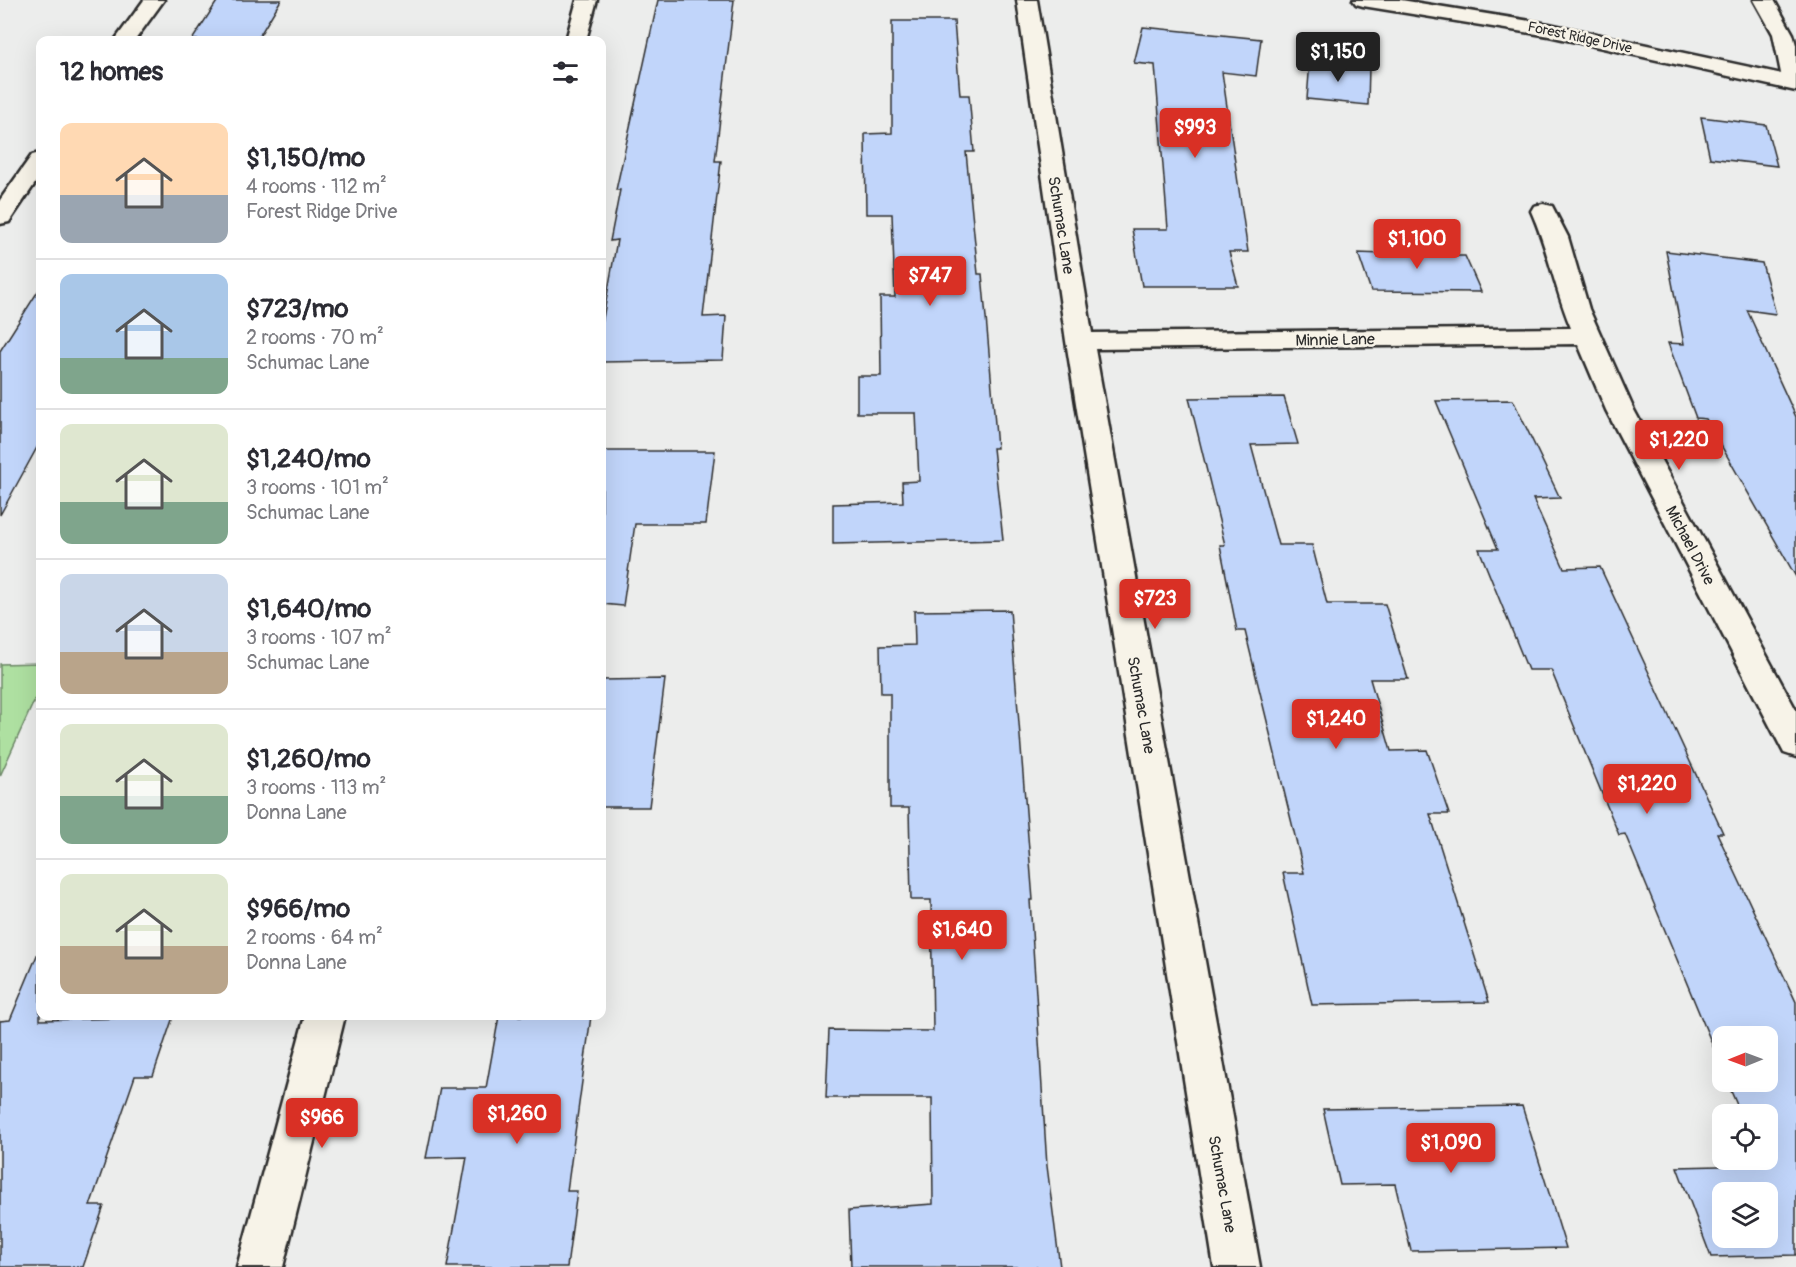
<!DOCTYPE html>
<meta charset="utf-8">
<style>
body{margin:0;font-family:Pangolin,sans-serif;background:#f2f2f3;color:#2b2b33;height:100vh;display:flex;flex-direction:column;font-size:22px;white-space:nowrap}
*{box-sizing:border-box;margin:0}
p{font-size:20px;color:#7c7c81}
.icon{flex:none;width:33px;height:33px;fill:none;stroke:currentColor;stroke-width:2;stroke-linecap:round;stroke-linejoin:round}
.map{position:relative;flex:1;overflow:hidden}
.panel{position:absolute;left:36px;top:36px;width:570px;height:984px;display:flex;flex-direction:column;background:#fff;border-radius:12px;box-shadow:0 6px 24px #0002}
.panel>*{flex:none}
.needle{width:39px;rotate:269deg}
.controls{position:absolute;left:1712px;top:1026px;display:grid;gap:12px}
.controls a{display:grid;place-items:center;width:66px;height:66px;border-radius:12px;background:#fff;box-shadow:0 6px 24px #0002;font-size:30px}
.price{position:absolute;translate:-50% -51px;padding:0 14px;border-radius:6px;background:#d93025;color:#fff;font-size:20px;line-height:39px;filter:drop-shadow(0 2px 3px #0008)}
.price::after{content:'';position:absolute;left:50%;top:36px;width:18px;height:14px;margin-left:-9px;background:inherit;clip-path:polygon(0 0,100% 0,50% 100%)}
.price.active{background:#222;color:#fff}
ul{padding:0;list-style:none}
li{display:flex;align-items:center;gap:18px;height:150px;padding:0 24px}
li+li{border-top:2px solid #e1e1e2}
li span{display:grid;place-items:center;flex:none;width:168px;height:120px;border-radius:12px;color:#555}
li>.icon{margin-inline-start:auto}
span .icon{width:72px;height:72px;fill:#fffc;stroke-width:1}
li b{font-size:26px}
h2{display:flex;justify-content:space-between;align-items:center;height:72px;padding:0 24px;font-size:26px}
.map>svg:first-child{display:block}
.green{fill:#aee0a1;stroke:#6c8666;stroke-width:1.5}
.building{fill:#c1d5fa;stroke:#2b2b2b;stroke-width:1.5;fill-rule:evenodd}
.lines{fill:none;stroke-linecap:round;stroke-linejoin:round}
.minor-casing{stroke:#2b2b2b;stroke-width:5}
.secondary-casing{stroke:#2b2b2b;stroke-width:5}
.minor{fill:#f7f3e8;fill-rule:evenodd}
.secondary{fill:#f7f3e8;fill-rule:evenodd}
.labels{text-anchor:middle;stroke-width:5;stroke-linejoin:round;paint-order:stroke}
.far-street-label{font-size:14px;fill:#2b2b2b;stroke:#f7f3e8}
.street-label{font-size:16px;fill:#2b2b2b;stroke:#f7f3e8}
</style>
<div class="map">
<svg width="1796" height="1267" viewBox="0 0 1796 1267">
<rect width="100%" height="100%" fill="#ecedec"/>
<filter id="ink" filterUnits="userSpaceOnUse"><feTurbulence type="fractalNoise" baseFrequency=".0167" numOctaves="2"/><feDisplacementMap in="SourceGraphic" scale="12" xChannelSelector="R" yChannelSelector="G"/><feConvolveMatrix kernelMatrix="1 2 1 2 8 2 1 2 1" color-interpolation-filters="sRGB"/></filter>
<g filter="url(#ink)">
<polygon class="green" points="40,663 40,688 0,776 0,664"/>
<g class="building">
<polygon points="218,0 281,0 257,40 192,40"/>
<polygon points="658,0 734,0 715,161 721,161 703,317 726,316 723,360 602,362 602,324 617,240 610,241 620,190 616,190"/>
<polygon points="892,21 954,21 960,95 969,95 974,152 966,152 978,274 982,274 988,340 997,448 993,448 1003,540 833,544 833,504 903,502 902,482 919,481 916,413 857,413 857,376 881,376 880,297 895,297 892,214 866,214 865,134 892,133"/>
<polygon points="1143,27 1261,39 1256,76 1222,72 1248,252 1229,252 1238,286 1142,286 1132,229 1168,229 1155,65 1134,63"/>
<polygon points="1310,61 1369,67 1368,105 1307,99"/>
<polygon points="1701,117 1766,125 1777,166 1710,158"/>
<polygon points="1381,243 1430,243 1435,256 1465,256 1481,292 1371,291 1358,253 1384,254"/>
<polygon points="1666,251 1762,263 1776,314 1747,310 1796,417 1796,577 1706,419 1696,418 1668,343 1684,344"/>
<polygon points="40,288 40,442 0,515 0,351"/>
<polygon points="1284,397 1298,444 1251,445 1278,545 1312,545 1327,604 1385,604 1408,679 1370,679 1391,751 1427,750 1449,814 1430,814 1489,1002 1312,1005 1283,873 1304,873 1245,631 1237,631 1220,545 1225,545 1189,398"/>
<path d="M1513,400L1560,498L1533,499L1564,568L1600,567L1723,833H1717L1796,1002V1255L1711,1257L1677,1167L1762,1165L1759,1160H1767V1114H1741L1727,1082H1767V1036H1722V1068L1625,834L1619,835L1551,670H1528L1479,549H1498L1436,401ZM1722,1192H1767V1238H1722Z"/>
<polygon points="602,451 715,451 706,524 635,524 623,606 602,604"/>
<polygon points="1010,610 1033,900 1030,900 1047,1166 1060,1267 851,1267 849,1210 933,1204 932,1098 826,1098 829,1030 933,1031 931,900 911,900 909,808 890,808 890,693 881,693 880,646 915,645 914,611"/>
<polygon points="665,679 649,807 602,807 602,680"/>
<polygon points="40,948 40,1020 173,1017 153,1076 135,1076 90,1206 104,1206 83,1267 0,1267 0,1021 10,1020"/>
<polygon points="499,1016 591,1016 567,1191 577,1191 567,1267 447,1267 467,1157 426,1158 440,1088 486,1088"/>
<polygon points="1522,1106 1566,1248 1411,1251 1395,1184 1340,1185 1323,1109"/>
</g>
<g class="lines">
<g class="minor-casing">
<g id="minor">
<polygon points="144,0 164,0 135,40 115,40"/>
<polygon points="577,0 597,0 586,40 566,40"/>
<path d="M1017,0H1037L1092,333L1571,328C1555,290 1548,249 1531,211L1534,206L1543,204L1552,206L1568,237L1589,309L1634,410L1796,710V757L1784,753L1606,410L1578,344L1095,349L1260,1267H1214L1066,341Z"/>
<polygon points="1754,0 1774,0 1793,34 1796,45 1796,89 1786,88 1783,83 1773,34"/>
<polygon points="40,153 40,176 9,222 0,224 0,200 32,155"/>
<polygon points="305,1016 345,1016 283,1267 237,1267"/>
</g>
</g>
<g class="secondary-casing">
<polygon id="secondary" points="1353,0 1401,0 1549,24 1796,77 1796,91 1549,36 1363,6 1356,4"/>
</g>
<use href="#minor" class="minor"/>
<use href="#secondary" class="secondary"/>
</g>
</g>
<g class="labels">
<g class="far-street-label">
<text transform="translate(1580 37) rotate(12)" y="5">Forest Ridge Drive</text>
</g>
<g class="street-label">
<text transform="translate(1062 225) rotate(81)" y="6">Schumac Lane</text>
<text transform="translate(1335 339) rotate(-1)" y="6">Minnie Lane</text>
<text transform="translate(1691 545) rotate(62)" y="6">Michael Drive</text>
<text transform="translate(1142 705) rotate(80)" y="6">Schumac Lane</text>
<text transform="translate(1223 1184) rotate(80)" y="6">Schumac Lane</text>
</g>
</g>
</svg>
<div class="controls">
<a><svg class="needle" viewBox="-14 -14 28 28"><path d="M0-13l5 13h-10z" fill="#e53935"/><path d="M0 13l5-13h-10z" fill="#7c7c81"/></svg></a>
<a><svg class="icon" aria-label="locate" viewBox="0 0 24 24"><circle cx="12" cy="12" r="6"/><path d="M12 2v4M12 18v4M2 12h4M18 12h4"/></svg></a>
<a><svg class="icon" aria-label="layers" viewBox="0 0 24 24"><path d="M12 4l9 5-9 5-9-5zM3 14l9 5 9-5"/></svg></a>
</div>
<b class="price active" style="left:1338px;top:83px">$1,150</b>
<b class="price" style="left:1195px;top:159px">$993</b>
<b class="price" style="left:1417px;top:270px">$1,100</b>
<b class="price" style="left:930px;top:307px">$747</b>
<b class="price" style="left:1679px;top:471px">$1,220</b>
<b class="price" style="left:1155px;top:630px">$723</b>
<b class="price" style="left:1336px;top:750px">$1,240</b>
<b class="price" style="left:1647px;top:815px">$1,220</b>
<b class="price" style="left:962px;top:961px">$1,640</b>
<b class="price" style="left:517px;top:1145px">$1,260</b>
<b class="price" style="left:322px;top:1149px">$966</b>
<b class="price" style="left:1451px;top:1174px">$1,090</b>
<section class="panel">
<h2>12 homes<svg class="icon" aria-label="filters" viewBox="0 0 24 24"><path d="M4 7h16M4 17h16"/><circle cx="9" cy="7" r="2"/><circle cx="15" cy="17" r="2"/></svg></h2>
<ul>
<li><span style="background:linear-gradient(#ffd9b3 60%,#9aa5b1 0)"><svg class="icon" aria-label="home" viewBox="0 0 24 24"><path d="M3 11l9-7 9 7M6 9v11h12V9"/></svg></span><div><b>$1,150/mo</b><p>4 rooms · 112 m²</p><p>Forest Ridge Drive</p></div></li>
<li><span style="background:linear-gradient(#a9c7e8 70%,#7fa58c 0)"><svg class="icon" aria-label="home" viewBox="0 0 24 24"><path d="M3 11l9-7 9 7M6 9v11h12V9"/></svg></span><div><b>$723/mo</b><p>2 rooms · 70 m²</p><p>Schumac Lane</p></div></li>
<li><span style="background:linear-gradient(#dfe7d0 65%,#7fa58c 0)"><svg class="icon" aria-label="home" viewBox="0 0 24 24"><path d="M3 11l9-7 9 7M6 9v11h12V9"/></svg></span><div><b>$1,240/mo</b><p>3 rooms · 101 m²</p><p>Schumac Lane</p></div></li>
<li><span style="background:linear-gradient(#c9d6e8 65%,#b9a48a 0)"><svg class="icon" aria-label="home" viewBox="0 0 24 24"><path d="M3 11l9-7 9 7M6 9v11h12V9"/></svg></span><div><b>$1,640/mo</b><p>3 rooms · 107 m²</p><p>Schumac Lane</p></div></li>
<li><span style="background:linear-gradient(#dfe7d0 60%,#7fa58c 0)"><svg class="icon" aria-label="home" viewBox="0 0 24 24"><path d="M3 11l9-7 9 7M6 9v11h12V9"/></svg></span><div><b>$1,260/mo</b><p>3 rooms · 113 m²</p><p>Donna Lane</p></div></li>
<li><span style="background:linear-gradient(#dfe7d0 60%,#b9a48a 0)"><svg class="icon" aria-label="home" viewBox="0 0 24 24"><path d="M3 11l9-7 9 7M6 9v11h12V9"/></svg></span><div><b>$966/mo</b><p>2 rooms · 64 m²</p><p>Donna Lane</p></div></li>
</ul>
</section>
</div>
